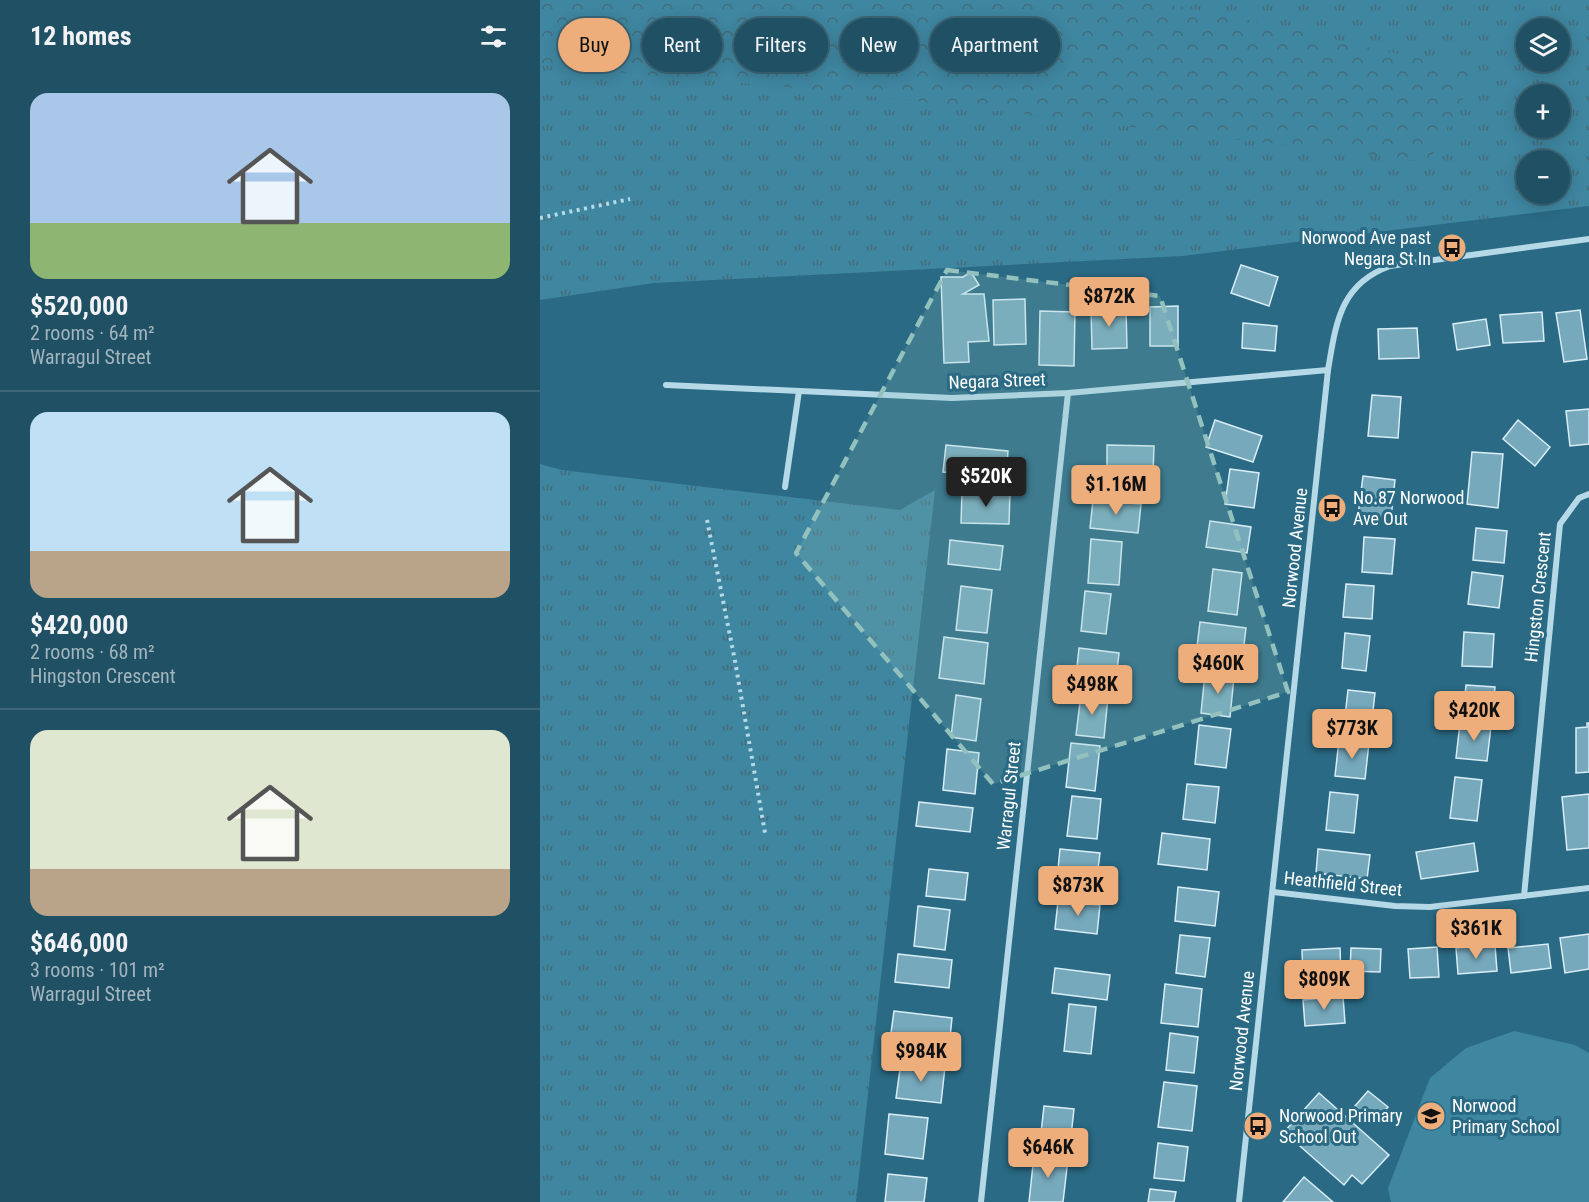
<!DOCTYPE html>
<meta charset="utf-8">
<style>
body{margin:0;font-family:"Roboto Condensed",sans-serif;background:#285769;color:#f1f3f6;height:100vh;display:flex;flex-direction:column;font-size:22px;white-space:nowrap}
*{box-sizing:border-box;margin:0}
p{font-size:20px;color:#a2b5be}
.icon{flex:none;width:33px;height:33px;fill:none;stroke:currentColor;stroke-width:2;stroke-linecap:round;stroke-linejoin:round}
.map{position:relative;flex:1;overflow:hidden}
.panel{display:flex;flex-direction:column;background:#205063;width:540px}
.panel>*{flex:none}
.banner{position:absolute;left:18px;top:18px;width:570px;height:54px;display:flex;gap:12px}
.buttons{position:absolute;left:976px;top:18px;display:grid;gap:12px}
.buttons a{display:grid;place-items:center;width:54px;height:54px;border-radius:50%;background:#205063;box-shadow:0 3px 15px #0003,0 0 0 2px #3d6778;font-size:30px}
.price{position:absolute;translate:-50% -51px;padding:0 14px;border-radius:6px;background:#edae7c;color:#111;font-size:20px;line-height:39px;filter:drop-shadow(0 2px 3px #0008)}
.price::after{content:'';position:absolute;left:50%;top:36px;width:18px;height:14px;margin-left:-9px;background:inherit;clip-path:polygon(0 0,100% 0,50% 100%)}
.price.current{background:#222;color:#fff}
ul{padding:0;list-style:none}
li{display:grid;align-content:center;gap:12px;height:318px;padding:0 30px}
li+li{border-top:2px solid #3d6778}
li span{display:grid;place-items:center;height:186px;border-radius:18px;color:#555}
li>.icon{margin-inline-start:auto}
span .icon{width:108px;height:108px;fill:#fffc;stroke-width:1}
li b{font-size:26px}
h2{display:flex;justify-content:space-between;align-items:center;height:72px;padding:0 30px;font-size:26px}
.pill{padding:0 21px;border-radius:27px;background:#205063;box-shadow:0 3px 15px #0003,0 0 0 2px #3d6778;font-size:21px;line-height:54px}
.pill.current{background:#edae7c;color:#111}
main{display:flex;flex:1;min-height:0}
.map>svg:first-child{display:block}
.grass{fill:url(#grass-tufts);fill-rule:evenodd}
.forest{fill:url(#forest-crowns)}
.park{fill:#3f86a0}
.building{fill:#76a9bc;stroke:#d8edf6;stroke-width:1.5}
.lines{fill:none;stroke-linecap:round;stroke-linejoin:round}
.path{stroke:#b5d9e7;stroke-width:4;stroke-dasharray:3 4.5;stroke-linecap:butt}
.minor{stroke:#b5d9e7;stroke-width:6}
.marked{fill:#93c1be;fill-opacity:0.2;stroke:#93c1be;stroke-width:4.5;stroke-dasharray:12 8;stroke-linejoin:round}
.labels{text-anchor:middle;stroke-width:6;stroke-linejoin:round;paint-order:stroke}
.poi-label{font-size:18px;fill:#fff;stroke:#2a6a84;text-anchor:start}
.street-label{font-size:18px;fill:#fff;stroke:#2a6a84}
</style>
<main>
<section class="panel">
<h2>12 homes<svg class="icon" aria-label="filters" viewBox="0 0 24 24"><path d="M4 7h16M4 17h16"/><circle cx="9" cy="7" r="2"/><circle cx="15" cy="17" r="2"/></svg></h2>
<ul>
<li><span style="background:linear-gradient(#a9c7e8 70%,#8fb573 0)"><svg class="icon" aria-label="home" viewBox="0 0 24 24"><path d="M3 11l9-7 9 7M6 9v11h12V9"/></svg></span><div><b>$520,000</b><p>2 rooms · 64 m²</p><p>Warragul Street</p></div></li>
<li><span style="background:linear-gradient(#bfe0f5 75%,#b9a48a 0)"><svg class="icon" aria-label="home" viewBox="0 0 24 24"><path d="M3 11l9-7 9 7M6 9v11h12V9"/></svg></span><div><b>$420,000</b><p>2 rooms · 68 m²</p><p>Hingston Crescent</p></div></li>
<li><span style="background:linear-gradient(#dfe7d0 75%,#b9a48a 0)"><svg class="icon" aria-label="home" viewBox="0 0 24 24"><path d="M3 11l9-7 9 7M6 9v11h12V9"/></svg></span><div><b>$646,000</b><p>3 rooms · 101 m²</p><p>Warragul Street</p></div></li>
</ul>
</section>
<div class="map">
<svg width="1049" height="1202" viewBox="0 0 1049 1202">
<defs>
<pattern id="grass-tufts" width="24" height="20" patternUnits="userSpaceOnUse" patternTransform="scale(1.5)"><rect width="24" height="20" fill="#3f86a0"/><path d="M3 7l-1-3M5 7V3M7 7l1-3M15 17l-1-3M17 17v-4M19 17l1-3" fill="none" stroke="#456c7a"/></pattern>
<pattern id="forest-crowns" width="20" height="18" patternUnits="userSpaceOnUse" patternTransform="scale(1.5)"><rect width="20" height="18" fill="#3f86a0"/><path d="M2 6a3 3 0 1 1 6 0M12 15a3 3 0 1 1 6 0" fill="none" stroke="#456c7a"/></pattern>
</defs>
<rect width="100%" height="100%" fill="#2a6a84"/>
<g class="grass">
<path d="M0,0H1049V206L642,256L114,283L0,300ZM987,28H1020V62H987ZM987,94H1020V128H987ZM987,160H1020V194H987Z"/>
<polygon points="0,464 22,470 360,510 395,490 316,1202 0,1202"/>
</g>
<path class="forest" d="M0,0H598C713,16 824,50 938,70L889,162L289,91L0,65Z"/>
<polygon class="park" points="974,1031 1035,1045 1049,1053 1049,1202 851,1202 848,1188 890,1078 926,1048"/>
<g class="building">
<polygon points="701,265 738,277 729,306 691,293"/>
<polygon points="431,272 439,285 423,294 444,294 449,341 428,342 429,362 404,363 401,277 423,277"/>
<polygon points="485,299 486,344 454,345 453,300"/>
<polygon points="638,306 638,346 610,346 610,307"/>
<polygon points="586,308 587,348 552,349 551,309"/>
<polygon points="1040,310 1047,359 1024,362 1016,313"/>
<polygon points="500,311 535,312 534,366 499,365"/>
<polygon points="1002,312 1004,341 963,343 960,315"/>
<polygon points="946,319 950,345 917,350 913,324"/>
<polygon points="703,323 737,326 735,351 702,348"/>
<polygon points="877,328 879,358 839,359 838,329"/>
<polygon points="832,395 861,397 858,438 828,436"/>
<polygon points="1049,409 1049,444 1030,446 1026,411"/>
<polygon points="675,420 722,436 713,462 666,447"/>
<polygon points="978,420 1010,447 995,466 963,439"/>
<polygon points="406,445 468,451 466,478 403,472"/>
<polygon points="567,445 614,446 613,474 567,473"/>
<polygon points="932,452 963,454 958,508 927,504"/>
<polygon points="690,469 719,473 714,508 685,504"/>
<polygon points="823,476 855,480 851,518 818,515"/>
<polygon points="422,491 470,492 469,524 421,523"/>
<polygon points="553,500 601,504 598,533 550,528"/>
<polygon points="670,521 711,527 707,553 666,547"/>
<polygon points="936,528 967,531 964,563 933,560"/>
<polygon points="824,537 855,539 852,574 822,572"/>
<polygon points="551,539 582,542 579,585 548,583"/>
<polygon points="410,540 463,546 460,570 408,564"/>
<polygon points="673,569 702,573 697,615 668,611"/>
<polygon points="932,572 963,576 959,608 928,604"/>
<polygon points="806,584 834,586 832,619 803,617"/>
<polygon points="421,586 452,590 447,633 416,630"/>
<polygon points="545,591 571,594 566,634 541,631"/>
<polygon points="660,622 706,628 703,653 657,647"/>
<polygon points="924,632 954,634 952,667 922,666"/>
<polygon points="805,633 830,636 826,671 802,668"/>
<polygon points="404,637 448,643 444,684 399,678"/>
<polygon points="539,648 579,653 576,680 536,676"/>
<polygon points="665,673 694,677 690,717 661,713"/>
<polygon points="926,685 955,687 952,718 923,715"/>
<polygon points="808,690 835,693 831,728 804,725"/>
<polygon points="541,694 568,697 564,738 536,735"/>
<polygon points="416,695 441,699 436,741 411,737"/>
<polygon points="920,723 951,726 947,761 916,758"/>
<polygon points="1047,723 1049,723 1049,772 1036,773 1036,728 1047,727"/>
<polygon points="659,725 691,729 686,768 655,764"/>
<polygon points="799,740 829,743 825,779 795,776"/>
<polygon points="531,743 560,746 555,791 526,787"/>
<polygon points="407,749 439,753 435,794 403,790"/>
<polygon points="915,777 942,780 937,821 910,818"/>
<polygon points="647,784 679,787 675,823 643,819"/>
<polygon points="790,792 818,795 814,833 786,830"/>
<polygon points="1049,794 1049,848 1027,850 1022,797"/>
<polygon points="532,796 561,799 557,839 527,836"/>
<polygon points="379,802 433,808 430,832 376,826"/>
<polygon points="622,833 670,839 667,870 618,864"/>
<polygon points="934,843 938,871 881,879 876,852"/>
<polygon points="520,849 560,853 555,893 516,889"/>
<polygon points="778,849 830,855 827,879 776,873"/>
<polygon points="389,869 428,873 425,900 386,896"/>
<polygon points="638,887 679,892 675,926 635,921"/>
<polygon points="518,901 560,905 557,934 515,929"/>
<polygon points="378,906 410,910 405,950 374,946"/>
<polygon points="1049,934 1049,969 1025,973 1020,938"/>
<polygon points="640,935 670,938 665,977 636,973"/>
<polygon points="1008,944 1011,968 971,973 968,948"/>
<polygon points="955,945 957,971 918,974 916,948"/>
<polygon points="897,947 899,977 870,978 868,949"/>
<polygon points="800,948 801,975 763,977 762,950"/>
<polygon points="811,948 841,949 840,972 810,971"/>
<polygon points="358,954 412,960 409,988 355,982"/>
<polygon points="515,968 570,975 567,1000 512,993"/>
<polygon points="625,984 662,989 658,1027 621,1023"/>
<polygon points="803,996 805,1023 765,1026 763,1000"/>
<polygon points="529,1004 556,1007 551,1054 524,1051"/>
<polygon points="354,1011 412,1018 409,1047 350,1040"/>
<polygon points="630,1033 658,1037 654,1073 626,1070"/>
<polygon points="361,1062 405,1067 401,1103 356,1098"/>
<polygon points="624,1082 657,1086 652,1131 618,1127"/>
<polygon points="828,1091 848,1107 834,1123 815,1106"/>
<polygon points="779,1093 849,1155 822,1184 812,1175 804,1185 744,1132"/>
<polygon points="504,1106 534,1109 529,1154 499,1151"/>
<polygon points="349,1114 388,1118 383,1159 345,1154"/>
<polygon points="618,1143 648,1147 644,1181 614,1178"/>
<polygon points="494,1155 528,1159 523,1202 489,1202"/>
<polygon points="348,1174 387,1178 384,1202 345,1202"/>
<polygon points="764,1177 793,1202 743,1202"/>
<polygon points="610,1189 636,1192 634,1202 608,1202"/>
</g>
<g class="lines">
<g class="path">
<polyline points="0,218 90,199"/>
<polyline points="167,520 195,661 225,833"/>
</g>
<g class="minor">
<polyline points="126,385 412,398 528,393 788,370"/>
<polyline points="245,487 259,391"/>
<polyline points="733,892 855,906 890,907 1049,888"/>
<polyline points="984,896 1020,524 1039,498 1049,494"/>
<polyline points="441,1202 528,393"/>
<path d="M699,1202L788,370C796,323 800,284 850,266L1049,239"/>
</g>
</g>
<path class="marked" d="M407,270L620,296L748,692L453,784L256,553Z"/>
<defs>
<g id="bus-disc" transform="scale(1.5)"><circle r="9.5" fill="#edae7c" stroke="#2a6a84"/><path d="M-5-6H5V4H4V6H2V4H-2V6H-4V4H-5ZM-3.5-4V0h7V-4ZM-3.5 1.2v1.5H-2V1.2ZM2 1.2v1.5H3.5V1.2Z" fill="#111"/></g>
<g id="school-disc" transform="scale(1.5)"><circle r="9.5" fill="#edae7c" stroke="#2a6a84"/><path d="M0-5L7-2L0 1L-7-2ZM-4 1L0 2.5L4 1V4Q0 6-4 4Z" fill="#111"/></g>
</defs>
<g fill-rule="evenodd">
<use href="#bus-disc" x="912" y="248"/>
<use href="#bus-disc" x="792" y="508"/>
<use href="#school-disc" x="891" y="1116"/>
<use href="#bus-disc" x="718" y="1126"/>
</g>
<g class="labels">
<g class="poi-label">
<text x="891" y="244" text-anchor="end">Norwood Ave past<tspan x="891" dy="21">Negara St In</tspan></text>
<text x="813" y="504">No.87 Norwood<tspan x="813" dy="21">Ave Out</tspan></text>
<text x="912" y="1112">Norwood<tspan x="912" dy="21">Primary School</tspan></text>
<text x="739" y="1122">Norwood Primary<tspan x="739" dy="21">School Out</tspan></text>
</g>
<g class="street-label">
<text transform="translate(457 381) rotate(-2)" y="6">Negara Street</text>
<text transform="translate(755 548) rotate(-84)" y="6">Norwood Avenue</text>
<text transform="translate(998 597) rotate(-84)" y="6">Hingston Crescent</text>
<text transform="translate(469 796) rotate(-84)" y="6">Warragul Street</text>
<text transform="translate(803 884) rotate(6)" y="6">Heathfield Street</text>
<text transform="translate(702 1031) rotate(-84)" y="6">Norwood Avenue</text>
</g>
</g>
</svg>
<div class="buttons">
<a><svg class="icon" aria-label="layers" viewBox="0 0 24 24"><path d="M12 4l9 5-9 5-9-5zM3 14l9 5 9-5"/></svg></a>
<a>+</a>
<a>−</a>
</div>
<b class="price" style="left:569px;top:328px">$872K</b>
<b class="price current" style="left:446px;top:508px">$520K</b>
<b class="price" style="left:576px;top:516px">$1.16M</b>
<b class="price" style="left:678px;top:695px">$460K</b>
<b class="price" style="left:552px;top:716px">$498K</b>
<b class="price" style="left:934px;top:742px">$420K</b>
<b class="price" style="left:812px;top:760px">$773K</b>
<b class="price" style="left:538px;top:917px">$873K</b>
<b class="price" style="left:936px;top:960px">$361K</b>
<b class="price" style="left:784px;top:1011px">$809K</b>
<b class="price" style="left:381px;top:1083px">$984K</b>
<b class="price" style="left:508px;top:1179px">$646K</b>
<div class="banner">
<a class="pill current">Buy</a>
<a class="pill">Rent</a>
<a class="pill">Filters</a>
<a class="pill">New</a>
<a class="pill">Apartment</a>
</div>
</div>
</main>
